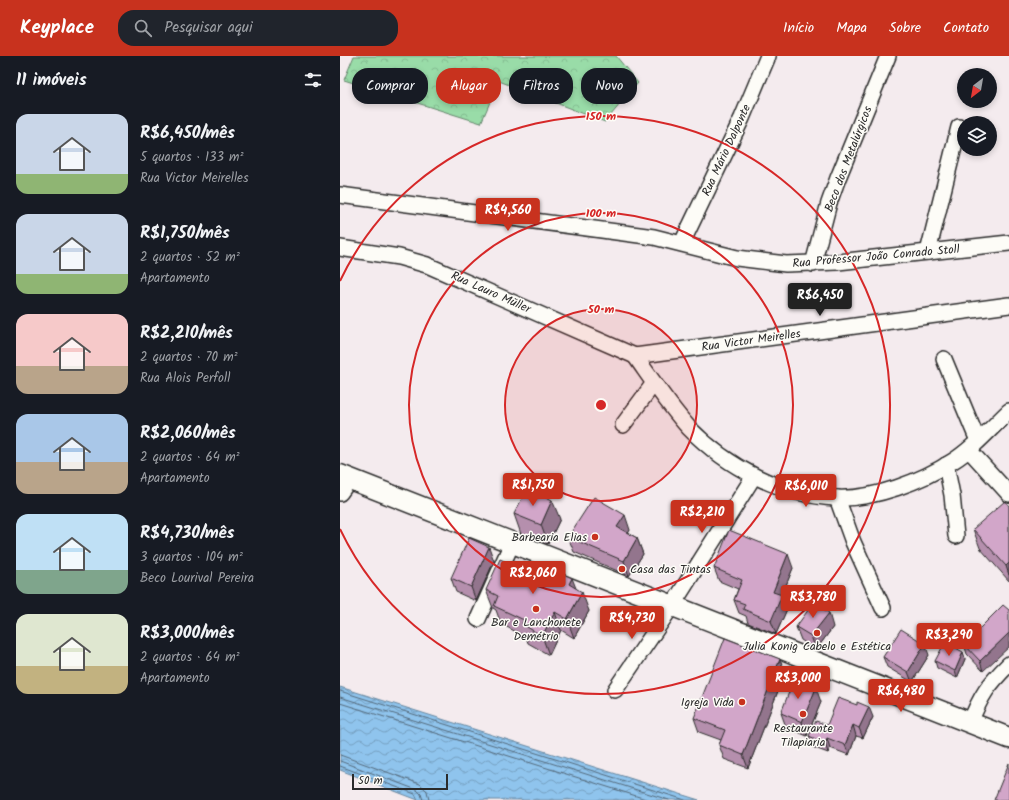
<!DOCTYPE html>
<html lang="pt">
<meta charset="utf-8">
<style>
body{margin:0;font-family:Kalam,sans-serif;background:#20242c;color:#f1f3f6;height:100vh;display:flex;flex-direction:column;font-size:15px;white-space:nowrap}
*{box-sizing:border-box;margin:0}
p{font-size:13px;color:#9ea1a6}
.icon{flex:none;width:22px;height:22px;fill:none;stroke:currentColor;stroke-width:2;stroke-linecap:round;stroke-linejoin:round}
.map{position:relative;flex:1;overflow:hidden}
.side{display:flex;flex-direction:column;background:#171b24;width:340px}
.side>*{flex:none}
.hud{position:absolute;left:12px;top:12px;width:380px;height:36px;display:flex;gap:8px}
.needle{width:26px;rotate:211deg}
.tools{position:absolute;left:617px;top:12px;display:grid;gap:8px}
.tools a{display:grid;place-items:center;width:40px;height:40px;border-radius:50%;background:#171b24;box-shadow:0 2px 6px #0003;font-size:20px}
.scale{position:absolute;left:12px;bottom:10px;width:96px;box-sizing:border-box;padding-left:4px;border:2px solid #2b2b2b;border-top:0;font-size:11px;line-height:14px;white-space:nowrap;color:#2b2b2b;-webkit-text-stroke:3px #fdfcf7;paint-order:stroke}
.price{position:absolute;translate:-50% -34px;padding:0 9px;border-radius:4px;background:#c8321e;color:#fff;font-size:13px;line-height:26px;filter:drop-shadow(0 1px 2px #0008)}
.price::after{content:'';position:absolute;left:50%;top:24px;width:12px;height:9px;margin-left:-6px;background:inherit;clip-path:polygon(0 0,100% 0,50% 100%)}
.price.on{background:#222;color:#fff}
ul{padding:0;list-style:none}
li{display:flex;align-items:center;gap:12px;height:100px;padding:0 16px}
li span{display:grid;place-items:center;flex:none;width:112px;height:80px;border-radius:12px;color:#555}
li>.icon{margin-inline-start:auto}
span .icon{width:48px;height:48px;fill:#fffc;stroke-width:1}
li b{font-size:17px}
h2{display:flex;justify-content:space-between;align-items:center;height:48px;padding:0 16px;font-size:17px}
.chip{padding:0 14px;border-radius:16px;background:#171b24;box-shadow:0 2px 6px #0003;font-size:14px;line-height:36px}
.chip.on{background:#c8321e;color:#fff}
header{display:flex;align-items:center;gap:24px;box-sizing:border-box;height:56px;padding:0 20px;background:#c8321e;color:#fff}
header strong{font-size:19px}
nav{display:flex;gap:22px;margin-inline-start:auto;font-size:14px}
.search{width:280px;height:36px;background:#20242c;display:flex;align-items:center;gap:10px;box-sizing:border-box;padding:0 14px;border-radius:16px;color:#9ea1a6;font-size:15px}
main{display:flex;flex:1;min-height:0}
.map>svg:first-child{display:block}
.forest{fill:url(#forest-crowns);stroke:#62846a}
.water{fill:url(#water-waves);stroke:#67879f}
.lines{fill:none;stroke-linecap:round;stroke-linejoin:round}
.shore{stroke:#536879;stroke-width:1}
.minor-casing{stroke:#2b2b2b;stroke-width:18}
.major-casing{stroke:#2b2b2b;stroke-width:23}
.minor{stroke:#fdfcf7;stroke-width:15}
.major{stroke:#fdfcf7;stroke-width:20}
.wall{fill:#b58fad;stroke:#2b2b2b}
.shaded-wall{fill:#93748d;stroke:#2b2b2b}
.building{fill:#d2a6c9;stroke:#2b2b2b}
.ring{fill:none;stroke:#d62828;stroke-width:2}
.poi-dot{fill:#c8321e;stroke:#fdfcf7;stroke-width:1.5}
.labels{text-anchor:middle;stroke-width:3;stroke-linejoin:round;paint-order:stroke}
.street-label{font-size:12px;fill:#2b2b2b;stroke:#fdfcf7}
.poi-label{font-size:12px;fill:#2b2b2b;stroke:#fdfcf7}
.centre{fill:#d62828;stroke:#fdfcf7;stroke-width:2}
.ring-label{font-size:12px;text-anchor:middle;font-weight:bold;fill:#d62828;stroke:#fdfcf7;stroke-width:3;stroke-linejoin:round;paint-order:stroke}
</style>
<header>
<strong>Keyplace</strong>
<div class="search"><svg class="icon" aria-label="search" viewBox="0 0 24 24"><circle cx="10" cy="10" r="6"/><path d="M15 15l6 6"/></svg>Pesquisar aqui</div>
<nav><a>Início</a><a>Mapa</a><a>Sobre</a><a>Contato</a></nav>
</header>
<main>
<section class="side">
<h2>11 imóveis<svg class="icon" aria-label="filters" viewBox="0 0 24 24"><path d="M4 7h16M4 17h16"/><circle cx="9" cy="7" r="2"/><circle cx="15" cy="17" r="2"/></svg></h2>
<ul>
<li><span style="background:linear-gradient(#c9d6e8 75%,#8fb573 0)"><svg class="icon" aria-label="home" viewBox="0 0 24 24"><path d="M3 11l9-7 9 7M6 9v11h12V9"/></svg></span><div><b>R$6,450/mês</b><p>5 quartos · 133 m²</p><p>Rua Victor Meirelles</p></div></li>
<li><span style="background:linear-gradient(#c9d6e8 75%,#8fb573 0)"><svg class="icon" aria-label="home" viewBox="0 0 24 24"><path d="M3 11l9-7 9 7M6 9v11h12V9"/></svg></span><div><b>R$1,750/mês</b><p>2 quartos · 52 m²</p><p>Apartamento</p></div></li>
<li><span style="background:linear-gradient(#f6c9c9 65%,#b9a48a 0)"><svg class="icon" aria-label="home" viewBox="0 0 24 24"><path d="M3 11l9-7 9 7M6 9v11h12V9"/></svg></span><div><b>R$2,210/mês</b><p>2 quartos · 70 m²</p><p>Rua Alois Perfoll</p></div></li>
<li><span style="background:linear-gradient(#a9c7e8 60%,#b9a48a 0)"><svg class="icon" aria-label="home" viewBox="0 0 24 24"><path d="M3 11l9-7 9 7M6 9v11h12V9"/></svg></span><div><b>R$2,060/mês</b><p>2 quartos · 64 m²</p><p>Apartamento</p></div></li>
<li><span style="background:linear-gradient(#bfe0f5 70%,#7fa58c 0)"><svg class="icon" aria-label="home" viewBox="0 0 24 24"><path d="M3 11l9-7 9 7M6 9v11h12V9"/></svg></span><div><b>R$4,730/mês</b><p>3 quartos · 104 m²</p><p>Beco Lourival Pereira</p></div></li>
<li><span style="background:linear-gradient(#dfe7d0 65%,#c2b280 0)"><svg class="icon" aria-label="home" viewBox="0 0 24 24"><path d="M3 11l9-7 9 7M6 9v11h12V9"/></svg></span><div><b>R$3,000/mês</b><p>2 quartos · 64 m²</p><p>Apartamento</p></div></li>
</ul>
</section>
<div class="map">
<svg width="669" height="744" viewBox="0 0 669 744">
<defs>
<pattern id="forest-crowns" width="20" height="18" patternUnits="userSpaceOnUse"><rect width="20" height="18" fill="#99dca8"/><path d="M2 6a3 3 0 1 1 6 0M12 15a3 3 0 1 1 6 0" fill="none" stroke="#84bd91"/></pattern>
<pattern id="water-waves" width="16" height="10" patternUnits="userSpaceOnUse"><rect width="16" height="10" fill="#8fc4ed"/><path d="M0 5q4-4 8 0t8 0" fill="none" stroke="#759fc0"/></pattern>
</defs>
<rect width="100%" height="100%" fill="#f4ebee"/>
<filter id="ink" filterUnits="userSpaceOnUse"><feTurbulence type="fractalNoise" baseFrequency=".025" numOctaves="2"/><feDisplacementMap in="SourceGraphic" scale="8" xChannelSelector="R" yChannelSelector="G"/><feConvolveMatrix kernelMatrix="1 2 1 2 8 2 1 2 1" color-interpolation-filters="sRGB"/></filter>
<g filter="url(#ink)">
<polygon class="forest" points="14,0 276,0 298,27 265,66 159,25 141,67 4,24"/>
<polygon class="water" points="0,631 359,744 78,744 0,714"/>
<g class="lines">
<g class="shore">
<polyline points="0,635 345,744"/>
<polyline points="0,641 329,744"/>
<polyline points="0,647 309,744"/>
<polyline points="0,699 80,728 87,735 89,744"/>
<polyline points="0,705 77,734 81,738 83,744"/>
<polyline points="0,710 75,738 78,744"/>
</g>
<g class="minor-casing">
<g id="minor">
<polyline points="0,139 314,181 397,202 446,208 498,206 669,187"/>
<polyline points="342,187 402,62 428,0"/>
<polyline points="0,192 59,201 87,209 295,300"/>
<polyline points="588,196 619,71"/>
<polyline points="473,208 489,147 498,122 548,0"/>
<path d="M295,300C312,324 329,350 349,372C388,412 441,439 496,442C533,444 582,425 613,405C634,392 651,372 669,355"/>
<polyline points="295,300 669,249"/>
<polyline points="604,303 638,385"/>
<polyline points="283,369 314,327"/>
<polyline points="629,394 669,438"/>
<polyline points="606,409 612,439 616,480"/>
<polyline points="0,437 10,423"/>
<polyline points="497,442 513,486 543,552"/>
<polyline points="138,563 172,487"/>
<polyline points="275,634 332,550 414,420"/>
<path d="M630,667C641,639 648,629 669,608"/>
</g>
</g>
<g class="major-casing">
<polyline id="major" points="0,419 669,682"/>
</g>
<use href="#minor" class="minor"/>
<use href="#major" class="major"/>
</g>
<g class="wall">
<polygon points="669,450 669,525 640,492 633,473"/>
<polygon points="174,458 220,463 208,488 181,478"/>
<polygon points="290,474 288,477 297,482 303,498 289,520 234,496 228,481"/>
<polygon points="154,505 136,545 116,536 111,522"/>
<polygon points="374,512 453,512 442,539 447,553 436,578 408,567 406,560 399,557 394,544 398,533 379,525"/>
<polygon points="205,524 236,532 249,555 234,582 221,574 209,599 188,587 186,581 161,568 156,554 153,552 146,534"/>
<polygon points="669,554 643,615 627,598 624,588"/>
<polygon points="456,571 493,571 476,594 461,584"/>
<polygon points="623,596 625,603 617,622 597,612 595,605"/>
<polygon points="589,599 572,626 547,611 543,601"/>
<polygon points="440,603 445,617 408,712 384,703 379,689 381,684 359,676 354,662"/>
<polygon points="481,646 467,680 446,671 441,657"/>
<polygon points="533,661 523,682 516,680 509,699 490,692 488,697 472,691 469,680 487,669"/>
</g>
<g class="shaded-wall">
<polygon points="212,444 220,463 208,488 201,469"/>
<polygon points="285,459 290,474 283,487 277,471"/>
<polygon points="297,482 303,498 289,520 284,505"/>
<polygon points="149,491 154,505 136,545 131,531"/>
<polygon points="448,498 453,512 442,539 447,553 436,578 431,565 433,536"/>
<polygon points="669,507 669,519 666,510"/>
<polygon points="232,522 239,540 229,528"/>
<polygon points="242,536 249,555 234,582 227,563"/>
<polygon points="215,556 221,574 209,599 202,580"/>
<polygon points="489,557 493,571 476,594 471,580"/>
<polygon points="669,577 669,591 643,615 640,605"/>
<polygon points="585,588 589,599 572,626 568,616"/>
<polygon points="623,596 625,603 617,622 615,615"/>
<polygon points="440,603 445,617 408,712 403,699"/>
<polygon points="476,632 481,646 467,680 462,666"/>
<polygon points="529,651 533,661 523,682 519,672"/>
<polygon points="513,669 516,680 509,699 505,689"/>
<polygon points="487,682 490,692 488,697 485,687"/>
</g>
<g class="building">
<polygon points="188,431 212,444 201,469 174,458"/>
<polygon points="254,441 285,459 277,471 297,482 284,505 228,481"/>
<polygon points="665,445 669,450 669,507 666,510 633,473"/>
<polygon points="389,474 448,498 433,536 442,539 431,565 403,553 405,548 394,544 402,524 374,512"/>
<polygon points="129,482 149,491 131,531 111,522"/>
<polygon points="160,503 205,524 210,512 232,522 229,528 242,536 227,563 215,556 202,580 182,568 184,564 154,550 158,540 146,534"/>
<polygon points="474,546 489,557 471,580 456,571"/>
<polygon points="663,549 669,554 669,577 640,605 624,588"/>
<polygon points="561,573 585,588 568,616 543,601"/>
<polygon points="385,582 440,603 403,699 379,689 385,674 354,662"/>
<polygon points="605,586 623,596 615,615 595,605"/>
<polygon points="454,623 476,632 462,666 441,657"/>
<polygon points="498,642 517,649 517,646 529,651 519,672 513,669 505,689 487,682 485,687 469,680 476,665 487,669"/>
<polygon points="669,707 669,744 654,744"/>
</g>
</g>
<circle cx="261" cy="349" r="96" fill="#d62828" fill-opacity=".12"/>
<g class="ring">
<circle cx="261" cy="349" r="96"/>
<circle cx="261" cy="349" r="192"/>
<path d="M0 225A289 289 0 1 1 0 473"/>
</g>
<g class="poi-dot">
<circle cx="255" cy="481" r="4"/>
<circle cx="282" cy="513" r="4"/>
<circle cx="196" cy="553" r="4"/>
<circle cx="477" cy="577" r="4"/>
<circle cx="402" cy="646" r="4"/>
<circle cx="463" cy="658" r="4"/>
</g>
<g class="labels">
<g class="street-label">
<text transform="translate(386 94) rotate(-65)" y="4">Rua Mário Dalponte</text>
<text transform="translate(508 103) rotate(-69)" y="4">Beco dos Metalúrgicos</text>
<text transform="translate(536 200) rotate(-5)" y="4">Rua Professor João Conrado Stoll</text>
<text transform="translate(151 236) rotate(24)" y="4">Rua Lauro Müller</text>
<text transform="translate(411 284) rotate(-8)" y="4">Rua Victor Meirelles</text>
</g>
<g class="poi-label">
<text x="247" y="485" text-anchor="end">Barbearia Elias</text>
<text x="290" y="517" text-anchor="start">Casa das Tintas</text>
<text x="196" y="570">Bar e Lanchonete<tspan x="196" dy="14">Demétrio</tspan></text>
<text x="477" y="594">Julia Konig Cabelo e Estética</text>
<text x="394" y="650" text-anchor="end">Igreja Vida</text>
<text x="463" y="676">Restaurante<tspan x="463" dy="14">Tilapiaria</tspan></text>
</g>
</g>
<circle cx="261" cy="349" r="6" class="centre"/>
<g class="ring-label">
<text x="261" y="64">150 m</text>
<text x="261" y="161">100 m</text>
<text x="261" y="257">50 m</text>
</g>
</svg>
<div class="tools">
<a><svg class="needle" viewBox="-14 -14 28 28"><path d="M0-13l5 13h-10z" fill="#e53935"/><path d="M0 13l5-13h-10z" fill="#9ea1a6"/></svg></a>
<a><svg class="icon" aria-label="layers" viewBox="0 0 24 24"><path d="M12 4l9 5-9 5-9-5zM3 14l9 5 9-5"/></svg></a>
</div>
<div class="scale">50 m</div>
<b class="price" style="left:168px;top:176px">R$4,560</b>
<b class="price on" style="left:480px;top:261px">R$6,450</b>
<b class="price" style="left:193px;top:451px">R$1,750</b>
<b class="price" style="left:466px;top:452px">R$6,010</b>
<b class="price" style="left:362px;top:478px">R$2,210</b>
<b class="price" style="left:193px;top:539px">R$2,060</b>
<b class="price" style="left:473px;top:563px">R$3,780</b>
<b class="price" style="left:292px;top:584px">R$4,730</b>
<b class="price" style="left:609px;top:601px">R$3,290</b>
<b class="price" style="left:458px;top:644px">R$3,000</b>
<b class="price" style="left:561px;top:657px">R$6,480</b>
<div class="hud">
<a class="chip">Comprar</a>
<a class="chip on">Alugar</a>
<a class="chip">Filtros</a>
<a class="chip">Novo</a>
</div>
</div>
</main>
